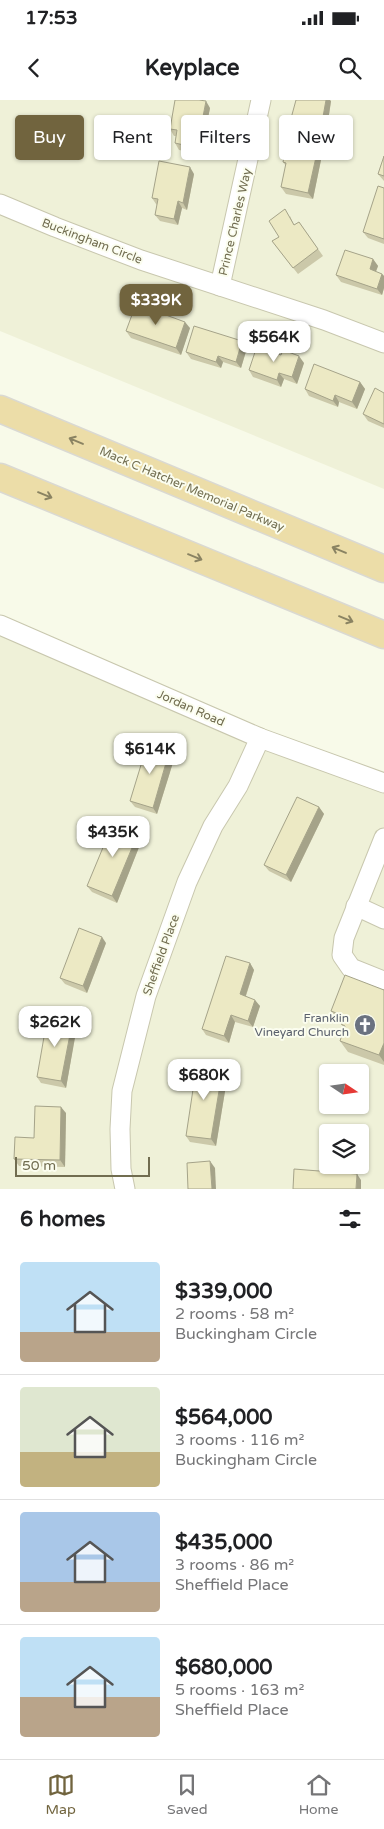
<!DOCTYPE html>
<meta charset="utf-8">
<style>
body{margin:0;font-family:"Varela Round",sans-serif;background:#f6f6f6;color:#202124;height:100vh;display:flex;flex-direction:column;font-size:19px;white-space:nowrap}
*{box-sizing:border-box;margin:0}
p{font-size:16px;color:#757577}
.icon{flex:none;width:28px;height:28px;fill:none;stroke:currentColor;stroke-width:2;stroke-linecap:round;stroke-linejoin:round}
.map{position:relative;height:1089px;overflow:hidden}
.side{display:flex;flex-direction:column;background:#fff;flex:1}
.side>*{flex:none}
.hud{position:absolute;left:15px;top:15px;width:355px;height:45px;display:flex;gap:10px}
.needle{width:32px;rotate:103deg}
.controls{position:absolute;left:319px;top:964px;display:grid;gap:10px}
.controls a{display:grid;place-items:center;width:50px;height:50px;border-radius:5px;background:#fff;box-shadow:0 1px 4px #0004;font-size:25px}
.scale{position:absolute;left:15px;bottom:12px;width:135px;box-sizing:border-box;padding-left:5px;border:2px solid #716d50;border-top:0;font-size:14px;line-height:18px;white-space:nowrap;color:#716d50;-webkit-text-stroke:4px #fbfdef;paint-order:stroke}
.price{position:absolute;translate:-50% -42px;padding:0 11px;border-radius:10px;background:#fff;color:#222;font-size:16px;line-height:32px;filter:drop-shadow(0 1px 2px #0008)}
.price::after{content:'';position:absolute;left:50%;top:30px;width:15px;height:11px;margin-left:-8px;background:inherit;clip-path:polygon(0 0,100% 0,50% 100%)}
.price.selected{background:#71643e;color:#fff}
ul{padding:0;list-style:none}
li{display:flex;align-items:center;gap:15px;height:125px;padding:0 20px}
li+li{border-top:1px solid #e0e0e0}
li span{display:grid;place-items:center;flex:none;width:140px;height:100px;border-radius:5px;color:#555}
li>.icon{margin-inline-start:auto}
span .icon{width:60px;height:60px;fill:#fffc;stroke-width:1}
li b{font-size:21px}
h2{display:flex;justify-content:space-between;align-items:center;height:60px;padding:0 20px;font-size:21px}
.chip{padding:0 18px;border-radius:5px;background:#fff;box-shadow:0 1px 4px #0004;font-size:18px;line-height:45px}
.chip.selected{background:#71643e;color:#fff}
.status{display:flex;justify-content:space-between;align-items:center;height:35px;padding:0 25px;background:#fff;direction:ltr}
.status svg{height:14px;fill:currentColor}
header{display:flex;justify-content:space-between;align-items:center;height:65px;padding:0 20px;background:#fff;font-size:22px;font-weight:800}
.menu{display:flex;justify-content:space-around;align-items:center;height:70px;border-top:1px solid #e0e0e0;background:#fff;font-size:14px;color:#757577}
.menu a{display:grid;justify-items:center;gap:2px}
.menu .selected{color:#71643e}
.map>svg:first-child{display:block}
.residential{fill:#eff1d8;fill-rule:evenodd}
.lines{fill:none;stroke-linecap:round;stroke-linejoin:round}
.minor-casing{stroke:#c8c7ae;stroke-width:21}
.highway-casing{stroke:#dad9d2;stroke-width:29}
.minor{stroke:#fff;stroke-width:19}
.highway{stroke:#ecdda8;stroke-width:26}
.wall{fill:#cbc8a9}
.shaded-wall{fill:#a5a389}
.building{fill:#ece9c4;stroke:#a5a389}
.oneway{stroke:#8a8362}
.labels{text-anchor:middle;stroke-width:4;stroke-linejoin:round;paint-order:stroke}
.street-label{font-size:12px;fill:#716d50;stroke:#fbfdef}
.worship-label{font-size:12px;fill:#5b616d;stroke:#fbfdef;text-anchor:end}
</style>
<div class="status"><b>17:53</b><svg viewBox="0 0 49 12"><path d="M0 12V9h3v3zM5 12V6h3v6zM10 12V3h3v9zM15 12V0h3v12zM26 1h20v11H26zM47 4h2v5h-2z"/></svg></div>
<header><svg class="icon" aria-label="back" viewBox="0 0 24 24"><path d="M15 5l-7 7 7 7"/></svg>Keyplace<svg class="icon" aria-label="search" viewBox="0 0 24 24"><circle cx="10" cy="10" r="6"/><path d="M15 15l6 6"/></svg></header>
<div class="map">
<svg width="384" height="1089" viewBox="0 0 384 1089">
<rect width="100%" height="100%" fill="#f8fae9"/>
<g class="residential">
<polygon points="0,0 384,0 384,389 0,231"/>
<path d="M0,528L384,683V1089H0ZM328,972H360V1005H328ZM328,1032H360V1065H328Z"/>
</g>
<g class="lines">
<g class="minor-casing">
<g id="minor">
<polyline points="0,104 55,127 141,160 324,220 384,243"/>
<polyline points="220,186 261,0"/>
<polyline points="0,525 260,638 384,683"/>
<polyline points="356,806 384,819"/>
<polyline points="381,880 351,868 342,855 344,838 384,738"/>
<polyline points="125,1089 121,1069 120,1029 122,991 146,896 187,782 213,726 238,686 260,638"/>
</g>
</g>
<g class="highway-casing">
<g id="highway">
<polyline points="0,309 384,469"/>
<polyline points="0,377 384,535"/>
</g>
</g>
<use href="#minor" class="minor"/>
<use href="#highway" class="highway"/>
</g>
<g class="wall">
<polygon points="331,1 326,35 294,29 290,22"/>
<polygon points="210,8 201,54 179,50 175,43 176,36 174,36 170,29"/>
<polygon points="318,48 322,55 313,99 286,94 281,87 286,66 283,62"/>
<polygon points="384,56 384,81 378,74"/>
<polygon points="194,74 187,110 182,108 178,125 160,121 155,115 157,105 156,104 152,98"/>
<polygon points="384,88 384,144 368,138 363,132"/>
<polygon points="290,116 294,125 299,122 323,156 298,174 272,141 279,137"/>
<polygon points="373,159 378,166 376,172 382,174 384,176 384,188 382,195 341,182 336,175"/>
<polygon points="190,228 181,255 131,238 126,231"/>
<polygon points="242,241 247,248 241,268 223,262 221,268 191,259 186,252"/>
<polygon points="304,263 297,284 284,279 281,287 253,277 249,270"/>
<polygon points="360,282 365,289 357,309 339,302 338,307 309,296 305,289"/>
<polygon points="384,293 384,328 368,321 363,314"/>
<polygon points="175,656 157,714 135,707 130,701"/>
<polygon points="319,707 324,714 291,782 269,771 264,765"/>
<polygon points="139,731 143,737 117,803 92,792 87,786"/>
<polygon points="106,843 87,893 65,884 60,878"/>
<polygon points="250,863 254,870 246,896 260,906 253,927 235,922 229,943 206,935 202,929"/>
<polygon points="384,890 384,965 348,952 340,941 344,929 341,923 339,923 331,911"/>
<polygon points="77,926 66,988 41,983 37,977"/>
<polygon points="223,967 228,973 216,1046 190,1042 186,1036"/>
<polygon points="66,1013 65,1067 19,1066 14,1059 34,1038"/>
</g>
<g class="shaded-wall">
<polygon points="326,0 330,0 331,1 326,35 321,28"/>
<polygon points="206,1 210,8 201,54 197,48"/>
<polygon points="318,48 322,55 313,99 308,93"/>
<polygon points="190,67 194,74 187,110 183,103"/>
<polygon points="178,101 182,108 178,125 174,119"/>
<polygon points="373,159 378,166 374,176 370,169"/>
<polygon points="382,174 384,176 384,188 382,195 377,189"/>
<polygon points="185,222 190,228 181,255 176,248"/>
<polygon points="242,241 247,248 241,268 236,262"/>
<polygon points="218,256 223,262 221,268 216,262"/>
<polygon points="299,256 304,263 297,284 292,277"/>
<polygon points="279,273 284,279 281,287 277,280"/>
<polygon points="360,282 365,289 357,309 352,302"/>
<polygon points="335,295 339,302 338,307 333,301"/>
<polygon points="170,649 175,656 157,714 153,708"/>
<polygon points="319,707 324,714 291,782 286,775"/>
<polygon points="139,731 143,737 117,803 112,796"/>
<polygon points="102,837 106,843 87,893 83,886"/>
<polygon points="250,863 254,870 244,901 240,894"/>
<polygon points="255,900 260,906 253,927 248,921"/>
<polygon points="231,915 235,922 229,943 224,936"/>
<polygon points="73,919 77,926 66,988 61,981"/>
<polygon points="384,943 384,962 379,955"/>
<polygon points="223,967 228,973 216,1046 211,1039"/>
<polygon points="61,1007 66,1013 65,1067 60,1060"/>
<polygon points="210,1061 215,1068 216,1089 212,1089"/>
<polygon points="357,1074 361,1080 361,1089 356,1089"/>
</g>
<g class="building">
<polygon points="175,0 199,0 206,1 197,48 175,43 177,30 170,29"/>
<polygon points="296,0 326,0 321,28 290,22"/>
<polygon points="287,42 318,48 308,93 281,87 286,63 283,62"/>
<polygon points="384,56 384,76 378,74"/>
<polygon points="159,61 190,67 183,103 178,101 174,119 155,115 158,99 152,98"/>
<polygon points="378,86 384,88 384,139 363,132"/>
<polygon points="285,109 294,125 299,122 318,149 293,168 272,141 279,137 269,121"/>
<polygon points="345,150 373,159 370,169 382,174 377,189 336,175"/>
<polygon points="136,204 185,222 176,248 126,231"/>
<polygon points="194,226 242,241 236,262 218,256 216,262 186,252"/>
<polygon points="257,246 281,255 283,250 299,256 292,277 279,273 277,280 249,270"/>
<polygon points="314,264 360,282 352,302 335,295 333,301 305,289"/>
<polygon points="375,288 384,293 384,324 363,314"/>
<polygon points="148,642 170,649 153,708 130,701"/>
<polygon points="297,697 319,707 286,775 264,765"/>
<polygon points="114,721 139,731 112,796 87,786"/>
<polygon points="79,828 102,837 83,886 60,878"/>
<polygon points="226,856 250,863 240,894 255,900 248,921 231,915 224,936 202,929"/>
<polygon points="345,875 384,890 384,943 379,955 340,941 345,926 341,924 344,916 331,911"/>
<polygon points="48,914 73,919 61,981 37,977"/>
<polygon points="197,963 223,967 211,1039 186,1036"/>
<polygon points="35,1006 61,1007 60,1060 14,1059 15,1037 34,1038"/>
<polygon points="210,1061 212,1089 188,1089 187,1063"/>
<polygon points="294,1069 357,1074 356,1089 293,1089"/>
</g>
<defs><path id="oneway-shaft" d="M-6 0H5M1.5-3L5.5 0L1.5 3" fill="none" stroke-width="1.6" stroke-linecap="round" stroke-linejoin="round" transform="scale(1.25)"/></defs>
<g class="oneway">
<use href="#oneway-shaft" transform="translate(76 341) rotate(-157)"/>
<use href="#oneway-shaft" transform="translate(45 395) rotate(22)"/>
<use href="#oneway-shaft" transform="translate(339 450) rotate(-157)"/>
<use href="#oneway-shaft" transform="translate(195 457) rotate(22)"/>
<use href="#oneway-shaft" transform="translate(346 519) rotate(22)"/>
</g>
<defs>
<g id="church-disc" transform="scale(1.125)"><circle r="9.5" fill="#6b7280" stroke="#fbfdef"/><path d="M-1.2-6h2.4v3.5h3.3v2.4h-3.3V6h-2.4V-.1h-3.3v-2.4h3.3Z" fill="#fff"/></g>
</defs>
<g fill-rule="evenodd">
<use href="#church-disc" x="365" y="925"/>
</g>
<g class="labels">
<g class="street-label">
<text transform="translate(235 122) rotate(-77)" y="4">Prince Charles Way</text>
<text transform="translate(92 141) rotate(21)" y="4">Buckingham Circle</text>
<text transform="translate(192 389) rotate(23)" y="4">Mack C Hatcher Memorial Parkway</text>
<text transform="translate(191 608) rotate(24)" y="4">Jordan Road</text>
<text transform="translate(161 855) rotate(-70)" y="4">Sheffield Place</text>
</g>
<g class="worship-label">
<text x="349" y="922">Franklin<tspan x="349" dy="14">Vineyard Church</tspan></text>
</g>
</g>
</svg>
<div class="controls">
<a><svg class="needle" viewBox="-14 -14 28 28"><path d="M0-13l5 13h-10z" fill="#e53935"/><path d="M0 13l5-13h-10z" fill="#757577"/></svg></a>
<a><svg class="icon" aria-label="layers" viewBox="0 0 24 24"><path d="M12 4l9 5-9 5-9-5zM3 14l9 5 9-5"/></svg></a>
</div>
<div class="scale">50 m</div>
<b class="price selected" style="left:156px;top:226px">$339K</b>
<b class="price" style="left:274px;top:263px">$564K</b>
<b class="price" style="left:150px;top:675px">$614K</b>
<b class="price" style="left:113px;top:758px">$435K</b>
<b class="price" style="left:55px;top:948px">$262K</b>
<b class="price" style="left:204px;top:1001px">$680K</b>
<div class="hud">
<a class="chip selected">Buy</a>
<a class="chip">Rent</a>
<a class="chip">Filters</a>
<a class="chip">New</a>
</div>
</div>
<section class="side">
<h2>6 homes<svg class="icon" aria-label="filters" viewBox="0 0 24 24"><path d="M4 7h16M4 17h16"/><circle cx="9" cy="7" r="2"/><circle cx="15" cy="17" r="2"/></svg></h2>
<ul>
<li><span style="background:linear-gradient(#bfe0f5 70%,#b9a48a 0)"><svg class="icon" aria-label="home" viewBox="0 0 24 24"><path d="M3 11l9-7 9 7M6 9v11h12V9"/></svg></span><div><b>$339,000</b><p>2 rooms · 58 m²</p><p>Buckingham Circle</p></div></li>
<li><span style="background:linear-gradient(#dfe7d0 65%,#c2b280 0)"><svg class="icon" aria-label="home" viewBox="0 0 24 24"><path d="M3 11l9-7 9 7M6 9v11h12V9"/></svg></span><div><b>$564,000</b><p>3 rooms · 116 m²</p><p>Buckingham Circle</p></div></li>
<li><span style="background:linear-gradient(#a9c7e8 70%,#b9a48a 0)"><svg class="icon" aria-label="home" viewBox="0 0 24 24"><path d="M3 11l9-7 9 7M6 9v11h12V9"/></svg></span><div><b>$435,000</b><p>3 rooms · 86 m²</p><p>Sheffield Place</p></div></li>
<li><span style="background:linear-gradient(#bfe0f5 60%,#b9a48a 0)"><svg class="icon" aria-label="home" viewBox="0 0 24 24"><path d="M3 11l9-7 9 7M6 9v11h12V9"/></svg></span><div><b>$680,000</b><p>5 rooms · 163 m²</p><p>Sheffield Place</p></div></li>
</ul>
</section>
<nav class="menu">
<a class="selected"><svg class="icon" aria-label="map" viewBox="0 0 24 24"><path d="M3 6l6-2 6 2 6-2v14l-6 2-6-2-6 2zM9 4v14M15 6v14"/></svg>Map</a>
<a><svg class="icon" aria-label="saved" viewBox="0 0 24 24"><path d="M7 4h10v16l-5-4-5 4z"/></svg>Saved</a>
<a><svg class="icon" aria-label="home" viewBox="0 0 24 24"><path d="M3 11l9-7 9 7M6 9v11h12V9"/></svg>Home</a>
</nav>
